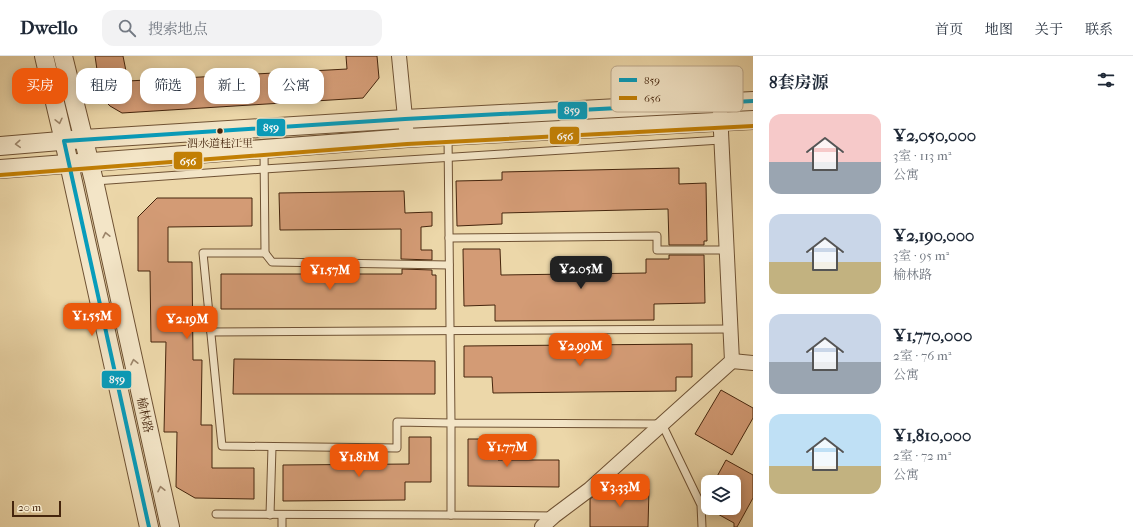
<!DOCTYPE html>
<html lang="zh">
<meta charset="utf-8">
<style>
body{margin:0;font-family:"IM FELL French Canon","Noto Serif SC",serif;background:#f2f2f3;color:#1f2937;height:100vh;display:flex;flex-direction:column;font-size:15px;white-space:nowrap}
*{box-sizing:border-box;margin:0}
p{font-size:13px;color:#747a83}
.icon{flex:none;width:22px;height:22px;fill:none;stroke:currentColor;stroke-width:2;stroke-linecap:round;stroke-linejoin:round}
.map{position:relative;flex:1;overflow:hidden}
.drawer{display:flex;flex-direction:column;background:#fff;width:380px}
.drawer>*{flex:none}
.guide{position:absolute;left:12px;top:12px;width:380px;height:36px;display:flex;gap:8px}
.controls{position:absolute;left:701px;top:419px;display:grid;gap:8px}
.controls a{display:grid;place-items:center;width:40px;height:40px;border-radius:8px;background:#fff;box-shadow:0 2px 10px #0003;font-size:20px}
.scale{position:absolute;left:12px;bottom:10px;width:49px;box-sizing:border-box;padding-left:4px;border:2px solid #45250d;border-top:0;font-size:11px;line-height:14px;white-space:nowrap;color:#45250d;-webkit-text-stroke:3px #f3e5c7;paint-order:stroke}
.price{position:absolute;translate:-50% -34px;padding:0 9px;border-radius:8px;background:#ea580c;color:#fff;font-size:13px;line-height:26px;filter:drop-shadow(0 1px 2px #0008)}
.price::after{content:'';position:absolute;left:50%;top:24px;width:12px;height:9px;margin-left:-6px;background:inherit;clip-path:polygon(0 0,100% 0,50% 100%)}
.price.active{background:#222;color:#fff}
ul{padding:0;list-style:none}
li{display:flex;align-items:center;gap:12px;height:100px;padding:0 16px}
li span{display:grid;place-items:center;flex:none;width:112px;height:80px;border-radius:12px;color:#555}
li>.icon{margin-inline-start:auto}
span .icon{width:48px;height:48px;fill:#fffc;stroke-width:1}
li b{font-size:17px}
h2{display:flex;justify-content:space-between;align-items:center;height:48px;padding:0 16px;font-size:17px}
.pill{padding:0 14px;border-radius:12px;background:#fff;box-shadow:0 2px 10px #0003;font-size:14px;line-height:36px}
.pill.active{background:#ea580c;color:#fff}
header{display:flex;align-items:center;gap:24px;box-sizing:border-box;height:56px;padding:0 20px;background:#fff;border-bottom:1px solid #e0e1e3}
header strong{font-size:19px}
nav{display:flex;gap:22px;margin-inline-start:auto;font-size:14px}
.search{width:280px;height:36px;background:#f2f2f3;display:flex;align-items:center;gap:10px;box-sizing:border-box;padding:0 14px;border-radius:12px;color:#747a83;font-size:15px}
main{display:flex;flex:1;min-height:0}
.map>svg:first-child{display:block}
.building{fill:#d39b75;stroke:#45250d}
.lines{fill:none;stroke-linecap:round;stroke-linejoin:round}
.service-casing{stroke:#6f5234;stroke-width:9}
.minor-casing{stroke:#6f5234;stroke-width:16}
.tertiary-casing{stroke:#6f5234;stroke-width:20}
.service{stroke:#f3e5c7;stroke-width:7}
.minor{stroke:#f3e5c7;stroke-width:14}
.tertiary{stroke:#f3e5c7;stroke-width:18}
.bus-1-casing{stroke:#f3e5c7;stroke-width:7}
.bus-2-casing{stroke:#f3e5c7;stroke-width:7}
.bus-1{stroke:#079cbb;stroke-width:4}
.bus-2{stroke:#c27f04;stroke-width:4}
.oneway{stroke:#9c856a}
.bus-dot{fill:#45250d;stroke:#f3e5c7;stroke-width:1.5}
.labels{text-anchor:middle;stroke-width:3;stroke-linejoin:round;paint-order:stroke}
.bus-label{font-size:11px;fill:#45250d;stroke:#f3e5c7}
.street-label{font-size:12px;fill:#45250d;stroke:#f3e5c7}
.key{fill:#f3e5c7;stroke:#bfab8f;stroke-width:1}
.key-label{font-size:11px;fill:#45250d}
.line-badge{stroke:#f3e5c7;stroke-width:1.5}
.badge-label{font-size:11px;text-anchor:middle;font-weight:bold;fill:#fff}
</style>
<header>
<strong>Dwello</strong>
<div class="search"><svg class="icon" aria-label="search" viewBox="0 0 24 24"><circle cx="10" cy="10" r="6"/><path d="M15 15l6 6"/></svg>搜索地点</div>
<nav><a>首页</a><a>地图</a><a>关于</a><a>联系</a></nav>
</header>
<main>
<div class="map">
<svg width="753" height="471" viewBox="0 0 753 471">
<rect width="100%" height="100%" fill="#ecd7a9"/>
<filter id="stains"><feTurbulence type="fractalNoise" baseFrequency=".005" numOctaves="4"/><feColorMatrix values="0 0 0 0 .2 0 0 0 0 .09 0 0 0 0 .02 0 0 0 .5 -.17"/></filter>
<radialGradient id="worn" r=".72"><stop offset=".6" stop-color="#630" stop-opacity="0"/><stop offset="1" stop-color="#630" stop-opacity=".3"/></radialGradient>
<g class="building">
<polygon points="95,0 123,0 128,25 347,13 346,0 377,0 379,22 363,42 122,57 110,50 101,41"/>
<polygon points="679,112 679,128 706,127 707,185 704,185 704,189 669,189 668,153 502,157 502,168 457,170 456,125 502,124 502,116"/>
<polygon points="404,135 405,157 432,156 432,170 421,171 421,194 432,194 432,204 401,203 401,173 280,174 279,137"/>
<polygon points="157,142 252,142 252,170 168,171 168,206 192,206 193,304 202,304 201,369 212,369 212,412 254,412 254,443 195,442 176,431 177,376 164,376 166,286 151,286 150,215 138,215 138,161"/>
<polygon points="463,193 500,193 501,219 646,217 646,203 669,203 669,199 704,199 705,247 654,248 654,264 495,265 495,249 464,250"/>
<polygon points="402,213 432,214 432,219 436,219 436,253 221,253 221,218 402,218"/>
<polygon points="692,288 692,321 676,321 676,335 493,337 492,321 464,321 464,290"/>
<polygon points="234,303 435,305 435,338 233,338"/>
<polygon points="721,334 753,352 753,362 732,399 695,378"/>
<polygon points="409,381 431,381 431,426 405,426 405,444 283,445 283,409 409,408"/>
<polygon points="468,383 499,383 498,404 559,404 559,431 468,430"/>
<polygon points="726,404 753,419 753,442 737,471 734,471 734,467 707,452 734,452 734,426 714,426"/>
<polygon points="603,433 649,433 648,471 590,471 590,443"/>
</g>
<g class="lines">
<g class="service-casing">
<g id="service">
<polyline points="448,80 451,367 662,368 701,449 702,471"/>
<polyline points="264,94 265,197 203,197 222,390 397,392 397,366 451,367 451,459 553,460"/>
<polyline points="95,125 264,113 721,84"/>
<polyline points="449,182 657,180 657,194 726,194"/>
<polyline points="265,197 272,206 449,209"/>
<polyline points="211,276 730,273"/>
<polyline points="216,458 451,459"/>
<polyline points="270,459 272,391"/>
<polyline points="282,471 282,459"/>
</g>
</g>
<g class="minor-casing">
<g id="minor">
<polyline points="399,0 407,82"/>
<polyline points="732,305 753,307"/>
<polyline points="542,471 554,460 590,433 732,305 720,55"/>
</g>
</g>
<g class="tertiary-casing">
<g id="tertiary">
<polyline points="44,0 64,85 149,471"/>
<polyline points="63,0 94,125 170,471"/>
<polyline points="0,90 84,83 405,63 753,45"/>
<polyline points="0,113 407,82 753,64"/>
</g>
</g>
<use href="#service" class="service"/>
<use href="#minor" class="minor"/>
<use href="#tertiary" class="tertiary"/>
<g class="bus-1-casing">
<polyline id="bus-1" points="149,471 64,85 405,63 753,45"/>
</g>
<g class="bus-2-casing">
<polyline id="bus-2" points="0,119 407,88 753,70"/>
</g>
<use href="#bus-1" class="bus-1"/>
<use href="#bus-2" class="bus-2"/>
</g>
<defs><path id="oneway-chevron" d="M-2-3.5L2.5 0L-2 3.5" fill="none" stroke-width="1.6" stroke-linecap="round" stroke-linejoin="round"/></defs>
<g class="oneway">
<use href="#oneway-chevron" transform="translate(59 65) rotate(77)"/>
<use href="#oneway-chevron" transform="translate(18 88) rotate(176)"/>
<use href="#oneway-chevron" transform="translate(106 179) rotate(-102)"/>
<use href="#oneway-chevron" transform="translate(134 306) rotate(-102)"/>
<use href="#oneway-chevron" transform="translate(161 433) rotate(-102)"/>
</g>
<circle class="bus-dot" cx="220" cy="75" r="3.5"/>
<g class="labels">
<g class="bus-label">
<text x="220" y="91">泗水道桂江里</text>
</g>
<g class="street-label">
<text transform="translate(145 359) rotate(78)" y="4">榆林路</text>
</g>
</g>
<rect x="611" y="10" width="132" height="46" rx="6" class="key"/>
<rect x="619" y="22" width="18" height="4" fill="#079cbb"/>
<rect x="619" y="40" width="18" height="4" fill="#c27f04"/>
<g class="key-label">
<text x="644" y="28">859</text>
<text x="644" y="46">656</text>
</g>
<g class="line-badge">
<rect x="557" y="45" width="31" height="19" rx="4" fill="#079cbb"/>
<rect x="256" y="62" width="30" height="19" rx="4" fill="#079cbb"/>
<rect x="549" y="70" width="31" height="19" rx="4" fill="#c27f04"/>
<rect x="173" y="95" width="30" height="19" rx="4" fill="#c27f04"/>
<rect x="101" y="314" width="31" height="19" rx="4" fill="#079cbb"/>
</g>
<g class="badge-label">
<text x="572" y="58">859</text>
<text x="271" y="75">859</text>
<text x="565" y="84">656</text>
<text x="188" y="109">656</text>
<text x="117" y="327">859</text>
</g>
<rect width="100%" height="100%" filter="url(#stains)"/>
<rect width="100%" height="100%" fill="url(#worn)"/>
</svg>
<div class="controls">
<a><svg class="icon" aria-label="layers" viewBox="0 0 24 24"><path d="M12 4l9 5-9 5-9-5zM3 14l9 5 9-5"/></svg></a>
</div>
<div class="scale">20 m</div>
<b class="price active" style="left:581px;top:234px">¥2.05M</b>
<b class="price" style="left:330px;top:235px">¥1.57M</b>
<b class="price" style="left:92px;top:281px">¥1.55M</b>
<b class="price" style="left:187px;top:284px">¥2.19M</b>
<b class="price" style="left:580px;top:311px">¥2.99M</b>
<b class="price" style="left:507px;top:412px">¥1.77M</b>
<b class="price" style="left:359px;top:422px">¥1.81M</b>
<b class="price" style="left:620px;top:452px">¥3.33M</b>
<div class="guide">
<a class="pill active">买房</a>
<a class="pill">租房</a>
<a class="pill">筛选</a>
<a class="pill">新上</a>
<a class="pill">公寓</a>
</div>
</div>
<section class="drawer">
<h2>8套房源<svg class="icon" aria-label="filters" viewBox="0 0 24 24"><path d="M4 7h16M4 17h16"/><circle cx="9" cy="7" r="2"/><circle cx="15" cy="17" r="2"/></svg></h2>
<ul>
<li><span style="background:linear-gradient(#f6c9c9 60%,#9aa5b1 0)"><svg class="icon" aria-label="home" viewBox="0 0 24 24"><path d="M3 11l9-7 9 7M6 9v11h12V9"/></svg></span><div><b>¥2,050,000</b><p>3室 · 113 m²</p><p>公寓</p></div></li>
<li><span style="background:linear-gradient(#c9d6e8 60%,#c2b280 0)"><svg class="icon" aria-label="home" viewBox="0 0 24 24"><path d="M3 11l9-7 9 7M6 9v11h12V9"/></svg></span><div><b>¥2,190,000</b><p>3室 · 95 m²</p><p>榆林路</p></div></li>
<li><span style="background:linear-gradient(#c9d6e8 60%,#9aa5b1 0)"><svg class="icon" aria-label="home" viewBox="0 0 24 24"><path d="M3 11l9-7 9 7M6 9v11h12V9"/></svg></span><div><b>¥1,770,000</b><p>2室 · 76 m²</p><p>公寓</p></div></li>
<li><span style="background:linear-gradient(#bfe0f5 65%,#c2b280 0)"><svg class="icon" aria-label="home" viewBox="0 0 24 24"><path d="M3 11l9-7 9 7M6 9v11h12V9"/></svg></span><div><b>¥1,810,000</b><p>2室 · 72 m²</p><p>公寓</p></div></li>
</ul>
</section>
</main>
